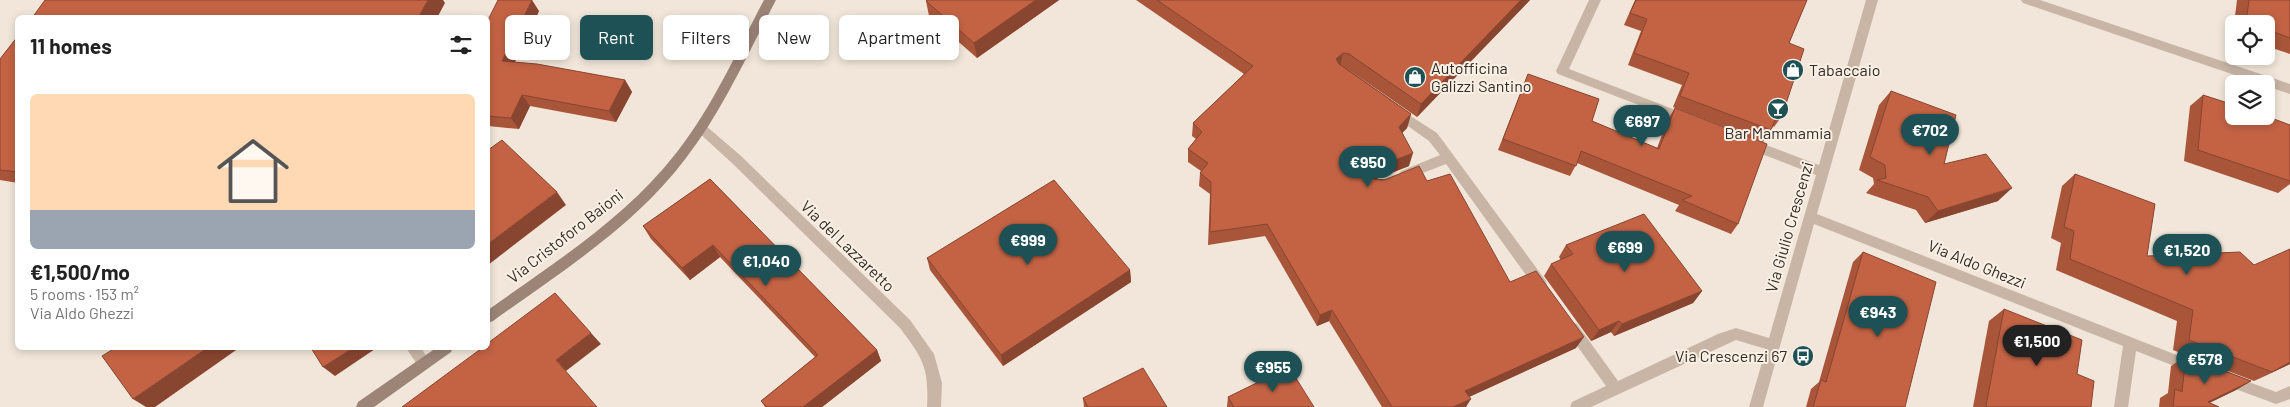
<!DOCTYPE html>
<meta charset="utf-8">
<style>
body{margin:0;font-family:Barlow,sans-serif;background:#f2f2f2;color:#222;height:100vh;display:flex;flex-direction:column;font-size:19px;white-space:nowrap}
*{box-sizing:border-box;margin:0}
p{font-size:16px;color:#767676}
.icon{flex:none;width:28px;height:28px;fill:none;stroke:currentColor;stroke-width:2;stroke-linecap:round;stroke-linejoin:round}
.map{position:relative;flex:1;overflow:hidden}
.details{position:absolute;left:15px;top:15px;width:475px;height:335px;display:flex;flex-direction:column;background:#fff;border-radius:8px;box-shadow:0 2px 8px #0003}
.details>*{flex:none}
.guide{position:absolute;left:505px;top:15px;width:475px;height:45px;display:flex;gap:10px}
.tools{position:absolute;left:2225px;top:15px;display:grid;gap:10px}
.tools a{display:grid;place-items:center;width:50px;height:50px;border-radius:8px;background:#fff;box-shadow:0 2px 8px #0003;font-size:25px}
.price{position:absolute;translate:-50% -42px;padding:0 11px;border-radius:18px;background:#1d5155;color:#fff;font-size:16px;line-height:32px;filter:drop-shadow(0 1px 2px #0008)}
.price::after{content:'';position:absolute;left:50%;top:30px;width:15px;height:11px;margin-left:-8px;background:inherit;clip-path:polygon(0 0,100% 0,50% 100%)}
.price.on{background:#222;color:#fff}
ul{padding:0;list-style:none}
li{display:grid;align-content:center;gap:10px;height:265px;padding:0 15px}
li span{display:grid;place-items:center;height:155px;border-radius:8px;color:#555}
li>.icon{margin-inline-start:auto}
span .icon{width:90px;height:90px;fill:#fffc;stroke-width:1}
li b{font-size:21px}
h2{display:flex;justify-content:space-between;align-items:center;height:60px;padding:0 15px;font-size:21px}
.tag{padding:0 18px;border-radius:8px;background:#fff;box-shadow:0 2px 8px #0003;font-size:18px;line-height:45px}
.tag.on{background:#1d5155;color:#fff}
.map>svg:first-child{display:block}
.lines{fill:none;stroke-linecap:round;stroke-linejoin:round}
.lane{fill:#c8b5a5;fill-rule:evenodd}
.street{fill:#c8b5a5;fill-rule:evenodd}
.secondary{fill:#9c8477;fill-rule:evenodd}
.wall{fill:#a8553a}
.shaded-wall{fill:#884530}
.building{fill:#c36344;stroke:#884530}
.labels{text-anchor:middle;stroke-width:4;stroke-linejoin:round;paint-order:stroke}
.poi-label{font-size:16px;fill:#342b26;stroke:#f9f0e5;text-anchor:start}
.street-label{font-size:16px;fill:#342b26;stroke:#f9f0e5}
</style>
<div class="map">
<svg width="2290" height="407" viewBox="0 0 2290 407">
<rect width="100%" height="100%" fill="#f1e6d9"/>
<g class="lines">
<polygon class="lane" points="406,348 421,348 431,363 429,367 424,369 419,367"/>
<g class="street">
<polygon points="1589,0 1601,0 1569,69 1691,116 1693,119 1691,122 1683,122 1558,74 1556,71"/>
<polygon points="1866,0 1878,0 1817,214 2197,363 2199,367 2197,371 2192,373 2136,351 2128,407 2114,407 2123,346 1814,224 1763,407 1749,407 1766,349 1736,340 1591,407 1570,407 1572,402 1606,386 1567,332 1565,328 1567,324 1572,322 1577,324 1618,381 1718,334 1736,328 1769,338 1816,175 1746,148 1744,144 1746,140 1750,139 1819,165"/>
<polygon points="2021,0 2040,0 2290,84 2290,94 2266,86 2266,84 2261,84 2023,3"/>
<polygon points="1395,106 1437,133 1546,281 1547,285 1546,289 1541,291 1536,289 1446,164 1405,180 1401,179 1399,175 1401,171 1440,155 1429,141 1391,114 1389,111 1391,108"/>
<path d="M701,123L705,125L741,156L910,320L934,354L942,383L941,407H927C929,367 923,359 900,328L733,164L697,131L695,128L697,125Z"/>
<polygon points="2227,374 2276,392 2290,386 2290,399 2276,404 2222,384 2220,380 2222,376"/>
</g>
<g class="secondary">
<path d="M764,0H776C748,53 723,110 686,158C635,226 561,272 493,321L488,323V310C555,262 626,218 677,152C713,106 737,51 764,0Z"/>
<polygon points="436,348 453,348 451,352 374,407 356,407 358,402"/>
</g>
</g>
<g class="wall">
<polygon points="927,0 1059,0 977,58 929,16 926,1"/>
<polygon points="1136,0 1530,0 1417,117 1346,68 1411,114 1407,128 1402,133 1409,166 1376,179 1427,181 1510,282 1576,348 1469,397 1466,407 1382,407 1329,321 1317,326 1265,236 1208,245 1210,194 1199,186 1200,173 1201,171 1188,162 1188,149 1196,139 1192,136 1193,123 1244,74"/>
<polygon points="1635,0 1807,0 1789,43 1782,116 1774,127 1773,126 1771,130 1763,142 1673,107 1682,85 1628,65 1641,31 1624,25"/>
<polygon points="2237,0 2290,0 2290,54 2266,46 2266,24 2234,24"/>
<polygon points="539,11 515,62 625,80 632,92 616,122 530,106 519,129 488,126 488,20"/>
<polygon points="18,36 18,183 0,180 0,59"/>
<polygon points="1528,74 1592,121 1657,148 1668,119 1675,108 1738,224 1731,234 1675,211 1679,205 1577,163 1570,176 1498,150"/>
<polygon points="1891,91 1944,164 1998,201 1925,223 1916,210 1866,193 1874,184 1873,178 1859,170 1879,105"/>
<polygon points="2203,95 2290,125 2290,184 2278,193 2184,161 2190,106"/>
<polygon points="2075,174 2147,256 2290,364 2254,381 2173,350 2177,321 2056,270 2061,243 2051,238 2062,186"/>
<polygon points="710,179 877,350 881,361 822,407 765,407 761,401 815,357 720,257 690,280 651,239 643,226"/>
<polygon points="1566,245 1702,291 1693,303 1614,336 1611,332 1591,341 1544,276 1551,264 1561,260 1559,257"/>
<polygon points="1863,252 1905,407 1806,407 1811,389 1819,382 1853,262"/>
<polygon points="927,258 1130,270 1131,282 1003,366 930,270"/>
<polygon points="2004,309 2077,374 2091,407 1973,407 1989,321"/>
<polygon points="2186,356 2251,381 2236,390 2209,403 2219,407 2159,407 2160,398 2168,393 2171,366"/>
<polygon points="1228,397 1314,407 1227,407 1227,406"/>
<polygon points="1083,398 1167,407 1084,407"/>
</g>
<g class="shaded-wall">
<polygon points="428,0 443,0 445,3 437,18 418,18"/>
<polygon points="532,0 539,11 509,73 502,61"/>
<polygon points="1036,0 1059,0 977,58 974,43"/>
<polygon points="1521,0 1530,0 1417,117 1421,104"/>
<polygon points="1343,53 1340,67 1336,59"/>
<polygon points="625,80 632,92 616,122 609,111"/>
<polygon points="522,95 530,106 519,129 511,118"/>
<polygon points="1411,114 1407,128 1395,140 1399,127"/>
<polygon points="1413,153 1409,166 1371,181 1372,173 1375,168"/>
<polygon points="2012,188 1998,201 1925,223 1938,211"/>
<polygon points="557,192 566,205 488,265 488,244"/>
<polygon points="713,245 720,257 690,280 682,268"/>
<polygon points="1130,270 1131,282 1003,366 1001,355"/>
<polygon points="1702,291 1693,303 1614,336 1622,324"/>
<polygon points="1332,310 1329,321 1317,326 1320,315"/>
<polygon points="1619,321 1611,332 1591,341 1599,330"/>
<polygon points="591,333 601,344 566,371 556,360"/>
<polygon points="1584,337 1576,348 1460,401 1465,391"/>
<polygon points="207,348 239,348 155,407 146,407 133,399"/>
<polygon points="353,348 374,348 375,349 335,376 323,367"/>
<polygon points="877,350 881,361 822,407 803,407"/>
<polygon points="2290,362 2290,364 2254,381 2272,372"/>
<polygon points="2251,381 2236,390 2201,407 2208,402"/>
<polygon points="1471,399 1466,407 1453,407"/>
</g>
<g class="building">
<polygon points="45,0 428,0 418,18 32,18"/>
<polygon points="498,0 532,0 502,61 537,64 625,80 609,111 522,95 511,118 488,116 488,20"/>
<polygon points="927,0 1036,0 974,43 926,1"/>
<polygon points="1157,0 1521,0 1421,104 1349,54 1343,53 1336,59 1339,64 1411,114 1399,127 1413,153 1375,168 1372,173 1374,179 1384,180 1419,166 1427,181 1450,174 1510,282 1536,271 1584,337 1465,391 1471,399 1453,407 1392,407 1332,310 1320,315 1267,224 1210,232 1211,182 1200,173 1208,163 1188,149 1202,132 1193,123 1253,66"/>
<polygon points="1636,0 1807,0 1789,43 1804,49 1782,116 1777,114 1771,130 1680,96 1689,73 1634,53 1647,19 1630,13"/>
<polygon points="2249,0 2290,0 2290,38 2266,29 2266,24 2249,24 2246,23"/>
<polygon points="18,36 18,172 0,170 0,59"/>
<polygon points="1528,74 1599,99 1592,121 1659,149 1675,108 1767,144 1738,224 1682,200 1692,196 1581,151 1576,166 1503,139"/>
<polygon points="1891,91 1956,115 1944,164 1986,154 2012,188 1938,211 1928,197 1877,180 1886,178 1885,165 1870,157"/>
<polygon points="2203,95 2234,105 2234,116 2266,116 2290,125 2290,181 2198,150"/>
<polygon points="502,140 557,192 488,244 488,150"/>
<polygon points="2075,174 2155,204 2147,256 2240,252 2254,265 2290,249 2290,362 2272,372 2189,340 2193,310 2070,259 2074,231 2064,227"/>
<polygon points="710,179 877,350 803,407 767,407 761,401 818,355 713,245 682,268 643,226"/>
<polygon points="1054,180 1130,270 1001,355 927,258"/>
<polygon points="1644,214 1702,291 1622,324 1619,321 1599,330 1551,264 1573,254 1566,245"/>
<polygon points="1863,252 1936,282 1905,407 1813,407 1821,380 1826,382"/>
<polygon points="555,293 591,333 556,360 597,407 402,407 482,348 488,348 488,343"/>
<polygon points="2004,309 2082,340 2077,374 2094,381 2091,407 1988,407 1986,406"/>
<polygon points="115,348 207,348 133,399 102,356"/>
<polygon points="311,348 353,348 323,367"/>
<polygon points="2186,356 2251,381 2208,402 2219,407 2173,407 2175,389 2182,392"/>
<polygon points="1289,367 1314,407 1234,407 1228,397"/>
<polygon points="1143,368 1167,407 1088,407 1083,398"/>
</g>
<defs>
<g id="shop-disc" transform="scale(1.125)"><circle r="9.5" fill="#1d5155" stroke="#f9f0e5"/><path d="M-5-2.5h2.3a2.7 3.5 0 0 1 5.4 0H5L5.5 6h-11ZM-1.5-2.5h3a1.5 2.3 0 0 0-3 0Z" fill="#fff"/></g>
<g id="bar-disc" transform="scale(1.125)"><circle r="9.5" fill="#1d5155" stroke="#f9f0e5"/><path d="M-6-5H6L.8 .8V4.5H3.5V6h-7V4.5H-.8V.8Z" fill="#fff"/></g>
<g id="bus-disc" transform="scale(1.125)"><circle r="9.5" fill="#1d5155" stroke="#f9f0e5"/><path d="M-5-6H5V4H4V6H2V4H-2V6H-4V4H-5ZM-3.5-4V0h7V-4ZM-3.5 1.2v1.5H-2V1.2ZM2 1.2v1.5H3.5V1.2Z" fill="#fff"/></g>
</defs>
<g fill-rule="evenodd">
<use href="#shop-disc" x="1793" y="70"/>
<use href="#shop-disc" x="1415" y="77"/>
<use href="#bar-disc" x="1778" y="109"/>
<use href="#bus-disc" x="1803" y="356"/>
</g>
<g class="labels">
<g class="poi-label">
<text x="1431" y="74">Autofficina<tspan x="1431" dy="18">Galizzi Santino</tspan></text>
<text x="1809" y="76">Tabaccaio</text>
<text x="1778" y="139" text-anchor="middle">Bar Mammamia</text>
<text x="1787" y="362" text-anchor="end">Via Crescenzi 67</text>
</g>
<g class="street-label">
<text transform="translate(1789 227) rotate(-74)" y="6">Via Giulio Crescenzi</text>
<text transform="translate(565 236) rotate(-38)" y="6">Via Cristoforo Baioni</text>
<text transform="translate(848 246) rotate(44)" y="6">Via del Lazzaretto</text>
<text transform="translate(1977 264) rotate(22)" y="6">Via Aldo Ghezzi</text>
</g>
</g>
</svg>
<div class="tools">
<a><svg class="icon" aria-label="locate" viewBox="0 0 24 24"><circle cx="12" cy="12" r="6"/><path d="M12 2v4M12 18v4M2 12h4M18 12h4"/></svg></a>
<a><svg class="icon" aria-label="layers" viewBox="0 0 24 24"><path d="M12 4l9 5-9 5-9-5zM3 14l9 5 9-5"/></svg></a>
</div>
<b class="price" style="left:1642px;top:147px">€697</b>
<b class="price" style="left:1930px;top:156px">€702</b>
<b class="price" style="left:1368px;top:188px">€950</b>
<b class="price" style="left:1028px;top:266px">€999</b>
<b class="price" style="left:1625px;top:273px">€699</b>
<b class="price" style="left:2187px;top:276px">€1,520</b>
<b class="price" style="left:766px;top:287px">€1,040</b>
<b class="price" style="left:1878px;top:338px">€943</b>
<b class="price on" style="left:2037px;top:367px">€1,500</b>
<b class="price" style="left:2205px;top:385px">€578</b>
<b class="price" style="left:1273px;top:393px">€955</b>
<div class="guide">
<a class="tag">Buy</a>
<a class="tag on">Rent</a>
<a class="tag">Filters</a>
<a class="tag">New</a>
<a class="tag">Apartment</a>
</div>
<section class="details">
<h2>11 homes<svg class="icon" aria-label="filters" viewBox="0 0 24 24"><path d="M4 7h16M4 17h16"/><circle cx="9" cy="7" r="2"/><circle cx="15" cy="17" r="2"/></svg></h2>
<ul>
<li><span style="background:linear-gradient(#ffd9b3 75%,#9aa5b1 0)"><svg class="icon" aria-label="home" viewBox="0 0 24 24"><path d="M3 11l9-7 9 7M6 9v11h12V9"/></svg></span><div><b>€1,500/mo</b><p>5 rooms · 153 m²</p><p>Via Aldo Ghezzi</p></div></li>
</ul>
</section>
</div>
